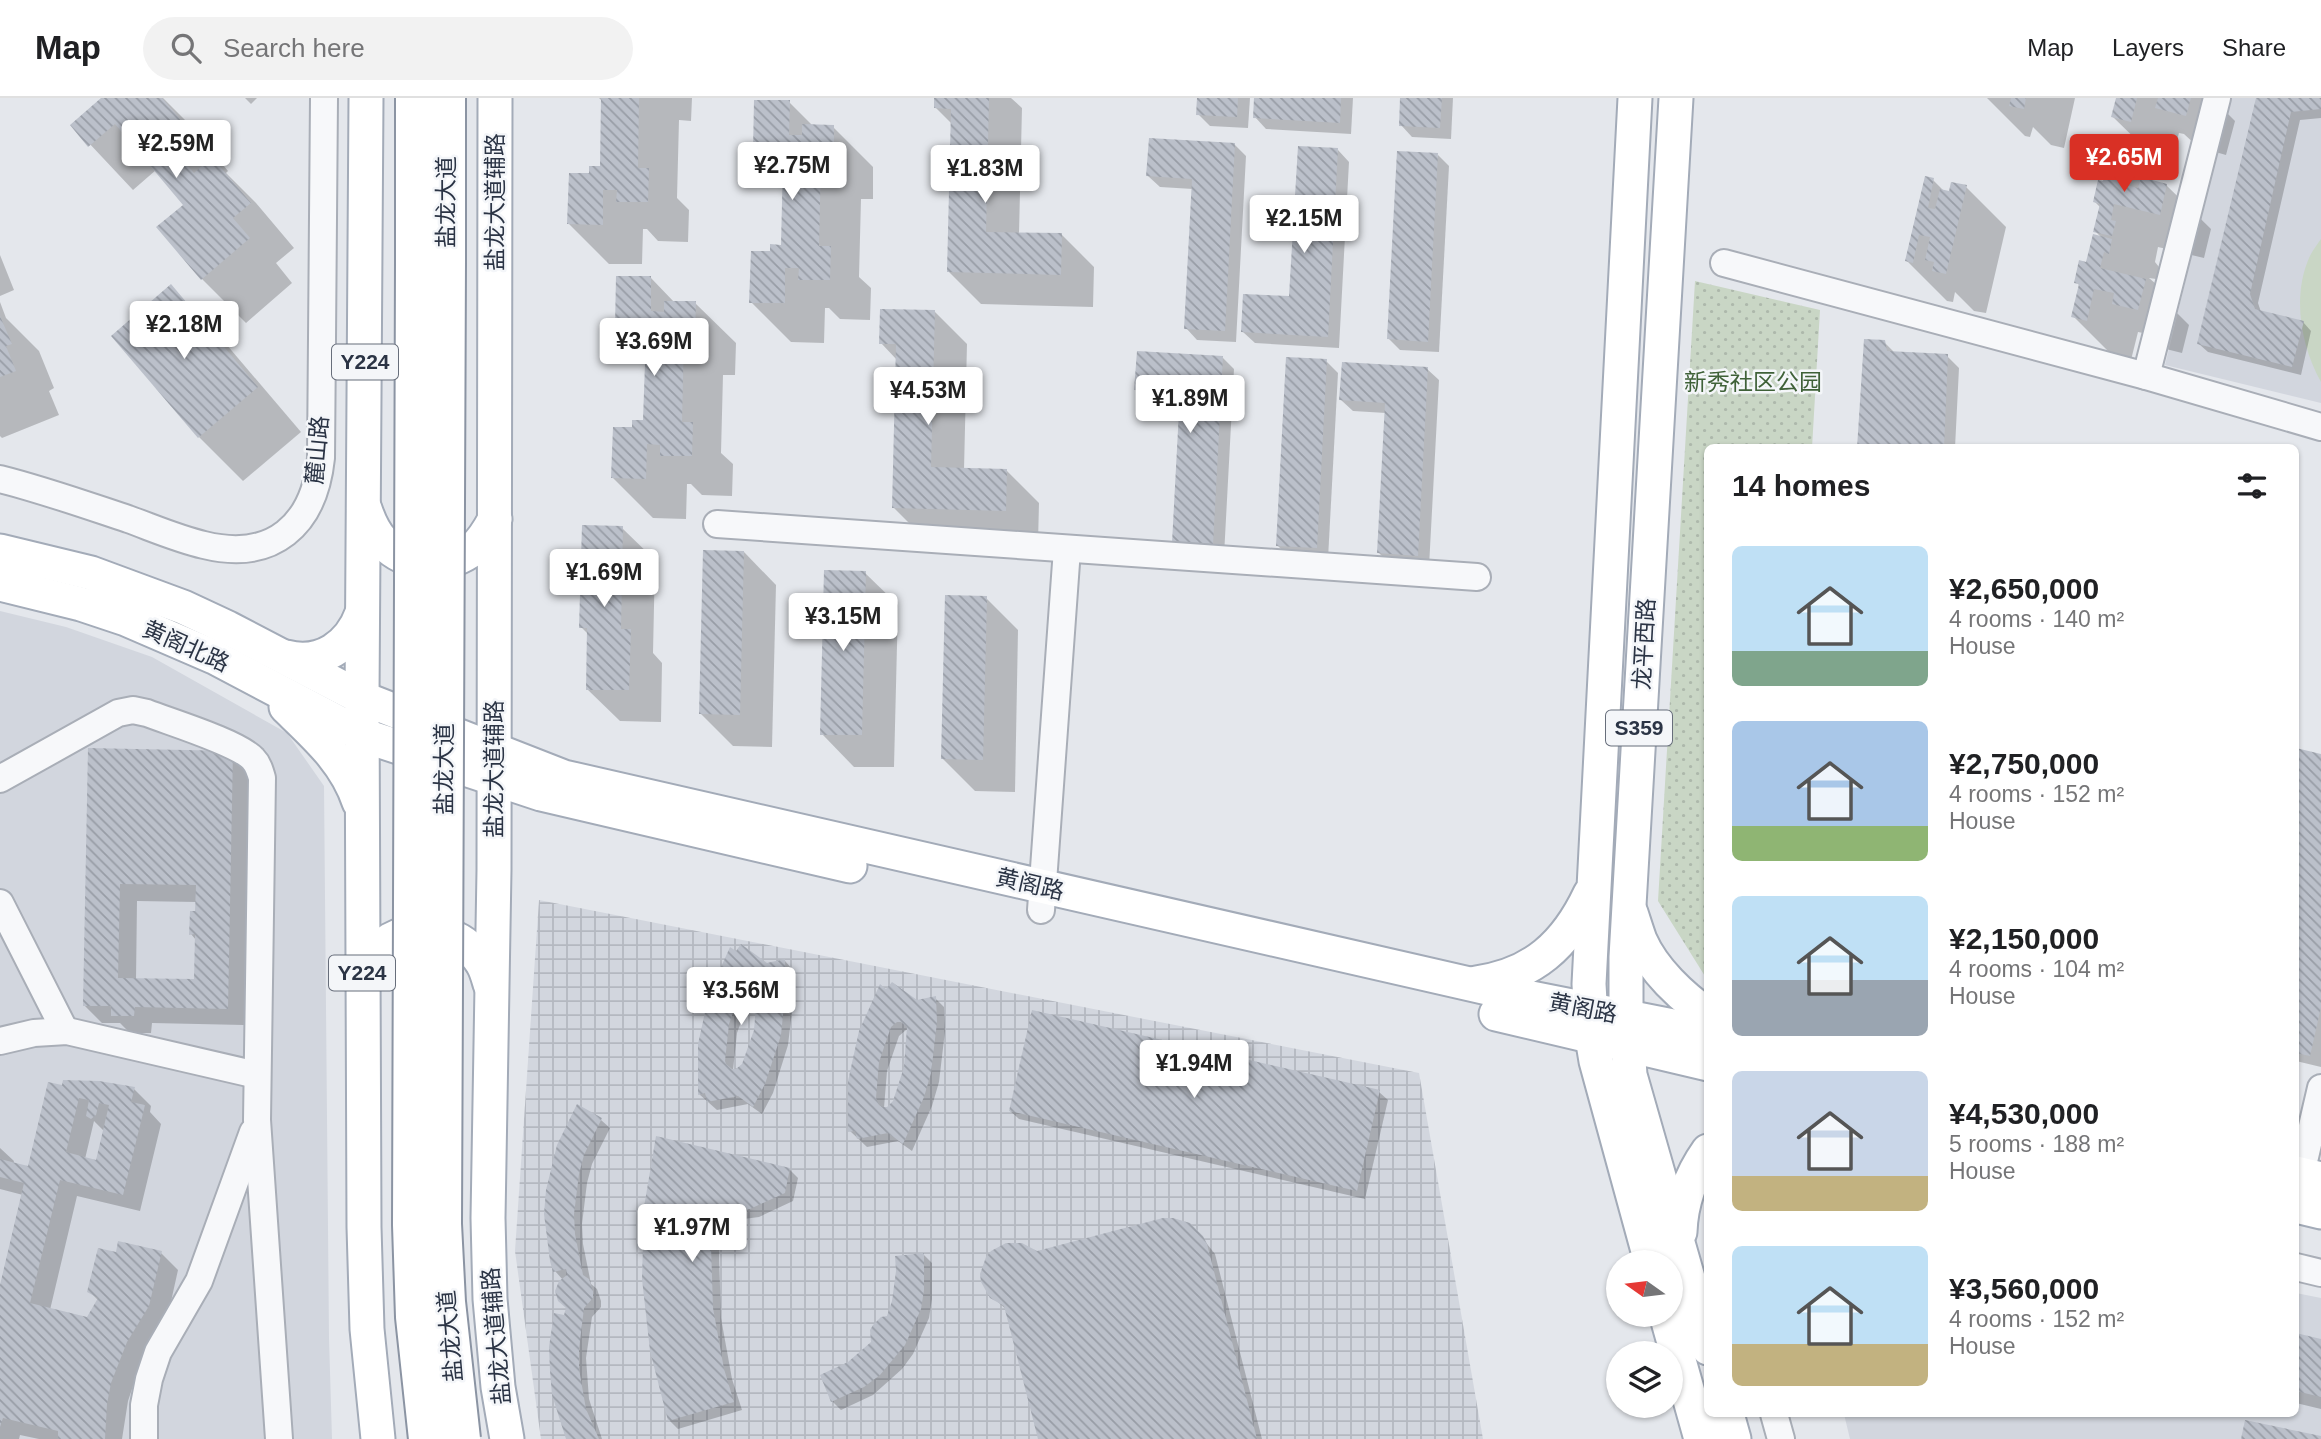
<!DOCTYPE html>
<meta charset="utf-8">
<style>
body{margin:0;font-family:Helvetica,"Noto Sans SC",sans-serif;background:#f2f2f2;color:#202124;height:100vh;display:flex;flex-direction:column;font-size:26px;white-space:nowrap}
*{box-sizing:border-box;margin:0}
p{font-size:23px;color:#757577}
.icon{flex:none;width:38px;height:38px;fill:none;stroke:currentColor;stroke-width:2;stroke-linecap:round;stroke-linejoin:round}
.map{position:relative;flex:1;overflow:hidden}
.panel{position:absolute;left:1704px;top:346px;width:595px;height:973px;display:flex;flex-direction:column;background:#fff;border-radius:10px;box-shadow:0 2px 5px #0004}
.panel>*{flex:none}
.needle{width:46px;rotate:284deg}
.buttons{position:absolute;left:1606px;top:1152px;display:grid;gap:14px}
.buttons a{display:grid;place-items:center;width:77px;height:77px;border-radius:50%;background:#fff;box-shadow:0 2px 5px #0004;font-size:35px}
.price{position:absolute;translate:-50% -60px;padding:0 16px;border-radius:7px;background:#fff;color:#222;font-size:23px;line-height:46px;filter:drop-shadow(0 2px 4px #0008)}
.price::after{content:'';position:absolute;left:50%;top:42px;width:21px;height:16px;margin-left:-10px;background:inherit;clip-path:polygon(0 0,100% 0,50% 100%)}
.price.current{background:#d93025;color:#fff}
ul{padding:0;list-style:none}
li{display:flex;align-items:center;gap:21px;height:175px;padding:0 28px}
li span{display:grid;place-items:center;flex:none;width:196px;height:140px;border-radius:10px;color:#555}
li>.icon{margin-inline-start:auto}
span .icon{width:84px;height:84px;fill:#fffc;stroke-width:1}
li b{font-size:30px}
h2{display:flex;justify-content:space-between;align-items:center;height:84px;padding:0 28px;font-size:30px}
header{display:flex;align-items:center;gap:42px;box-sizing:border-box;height:98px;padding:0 35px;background:#fff;border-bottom:2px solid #e0e0e0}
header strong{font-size:33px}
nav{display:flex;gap:38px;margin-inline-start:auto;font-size:24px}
.search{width:490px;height:63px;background:#f2f2f2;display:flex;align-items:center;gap:18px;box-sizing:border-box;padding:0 24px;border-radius:38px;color:#757577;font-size:26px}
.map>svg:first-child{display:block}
.built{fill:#d2d6de}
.industrial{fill:url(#industrial-grid)}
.park{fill:url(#park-dots)}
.garden{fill:#c9d6c5}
.shadow{fill:#0003;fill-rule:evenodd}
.building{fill:url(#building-back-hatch);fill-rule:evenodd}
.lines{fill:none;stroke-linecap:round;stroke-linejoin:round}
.minor-casing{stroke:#a9aeb7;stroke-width:30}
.major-casing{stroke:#a3abb8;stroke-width:37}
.highway-casing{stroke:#8b94a3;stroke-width:42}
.minor{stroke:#f7f8fa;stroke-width:26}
.major{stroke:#fff;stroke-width:33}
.highway{stroke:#fff;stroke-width:38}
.highway-bridge-casing{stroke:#8b94a3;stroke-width:42;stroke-linecap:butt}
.highway-bridge{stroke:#fff;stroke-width:38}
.labels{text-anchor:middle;stroke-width:5;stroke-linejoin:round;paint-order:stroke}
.shield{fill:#f4f6f9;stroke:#676e7b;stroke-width:2}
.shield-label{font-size:21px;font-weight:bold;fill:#2b3445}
.street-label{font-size:23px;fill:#2b3445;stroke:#f4f6f9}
.park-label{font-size:23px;fill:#3f6138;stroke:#f4f6f9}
</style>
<header>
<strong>Map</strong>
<div class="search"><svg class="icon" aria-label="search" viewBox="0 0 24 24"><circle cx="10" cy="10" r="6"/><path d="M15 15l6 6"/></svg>Search here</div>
<nav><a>Map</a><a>Layers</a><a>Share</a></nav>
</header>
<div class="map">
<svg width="2321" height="1341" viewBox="0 0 2321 1341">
<defs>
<pattern id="industrial-grid" width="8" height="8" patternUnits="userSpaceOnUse" patternTransform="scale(1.75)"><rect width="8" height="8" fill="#d2d6de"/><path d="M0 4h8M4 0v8" fill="none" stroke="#b4b8c0"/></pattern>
<pattern id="park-dots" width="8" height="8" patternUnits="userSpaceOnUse" patternTransform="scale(1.75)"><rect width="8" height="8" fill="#c9d6c5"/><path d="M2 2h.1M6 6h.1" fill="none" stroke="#adb8ab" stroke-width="1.8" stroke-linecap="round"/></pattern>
<pattern id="building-back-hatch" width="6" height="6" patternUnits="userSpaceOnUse" patternTransform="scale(1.75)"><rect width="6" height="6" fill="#bbc0ca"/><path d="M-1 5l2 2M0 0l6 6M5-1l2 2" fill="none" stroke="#989da6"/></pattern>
</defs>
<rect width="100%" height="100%" fill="#e4e7ec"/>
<g class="built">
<polygon points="2230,0 2321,0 2321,305 2165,267"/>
<polygon points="0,513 66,529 152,559 287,635 324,688 329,1240 332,1341 0,1341"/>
<polygon points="2296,1195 2321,1200 2321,1341 1850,1341 1844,1316 2296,1316"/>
</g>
<polygon class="industrial" points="539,802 1419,975 1483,1341 541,1341 515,1153"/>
<polygon class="park" points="1695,183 1820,212 1812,350 1708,350 1708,883 1658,803"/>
<path class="garden" d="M2321,141V284C2301,248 2292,199 2309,160C2312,153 2317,147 2321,141Z"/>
<g class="shadow">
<polygon points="104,0 163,0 190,27 228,73 226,75 256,105 294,150 276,165 292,185 246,225 202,181 185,107 156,72 133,92 72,27"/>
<polygon points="245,0 257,0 251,6"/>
<polygon points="599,0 692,0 691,23 679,22 677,100 689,112 688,144 658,143 647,131 643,131 642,166 609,166 569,126 590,77 601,70 603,4"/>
<polygon points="936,0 1011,0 1022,10 1019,136 1062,137 1094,169 1093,209 981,206 949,174 952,26 936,10"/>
<polygon points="1199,0 1250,0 1248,30 1210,28 1198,16"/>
<polygon points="1256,0 1353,0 1351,36 1266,31 1255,19"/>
<polygon points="1402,0 1453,0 1451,41 1412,39 1401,27"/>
<polygon points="1987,0 2075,0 2064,50 2051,47 2033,29 2030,39 2025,38"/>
<polygon points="2118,0 2212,0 2235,23 2226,57 2198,49 2184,36 2179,35 2171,63 2154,59 2113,19"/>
<polygon points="2258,0 2321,0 2321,20 2300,22 2258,205 2261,214 2303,224 2311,233 2301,277 2208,254 2199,246"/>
<polygon points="789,4 813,28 833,29 873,69 873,101 861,101 859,179 871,190 870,222 840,221 829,210 825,210 824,245 791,244 751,204 772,155 783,148 785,82 755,53"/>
<polygon points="1234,46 1246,58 1236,244 1197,242 1186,230 1193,91 1160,89 1148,78"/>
<polygon points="1338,52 1349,64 1339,250 1255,245 1243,234 1291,200"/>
<polygon points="2125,55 2154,84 2166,87 2211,131 2204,160 2158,149 2155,164 2159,169 2156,181 2149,180 2156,186 2154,192 2189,227 2182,255 2158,249 2143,235 2138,234 2130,266 2118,263 2073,218 2080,188 2076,184 2102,140 2095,133 2101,110 2095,104 2104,85"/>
<polygon points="1438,57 1449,68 1439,254 1400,252 1389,241"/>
<polygon points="1933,82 1945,94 1950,95 1966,89 2006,129 1986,215 1974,213 1955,194 1953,204 1947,203 1907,163"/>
<polygon points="0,157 14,192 0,198"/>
<polygon points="651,180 675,205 695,205 736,245 735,277 723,277 721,355 733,366 732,398 702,397 691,386 687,386 686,421 653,420 613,380 634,331 645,324 647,259 617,229"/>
<polygon points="171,189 215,233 301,334 243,383 199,339"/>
<polygon points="0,204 6,220 39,253 54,290 49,293 59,317 2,340 0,338"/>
<polygon points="934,213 967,246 964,372 1007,373 1039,405 1038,445 926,442 894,410 897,262 881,245"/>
<polygon points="1884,244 1895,255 1947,258 1959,270 1955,350 1859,350"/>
<polygon points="1223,260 1234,271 1224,458 1185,456 1181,304 1148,303 1136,291"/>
<polygon points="1326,263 1338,275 1328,461 1289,459 1277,447"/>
<polygon points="1427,271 1439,282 1429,469 1390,466 1379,455 1386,315 1353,313 1341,302"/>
<polygon points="622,430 655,462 653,555 662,565 661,624 620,623 587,591 589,537 581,529"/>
<polygon points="744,454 776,487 772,649 733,648 700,615"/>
<polygon points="865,475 898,507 894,669 854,669 822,636"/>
<polygon points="986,500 1018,532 1015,694 975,693 943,661"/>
<path d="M90,652L232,655L250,672L244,927L152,925L151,935H130L120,925H102L84,907ZM137,803L197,804V815L191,836L196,842V883L136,882Z"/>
<polygon points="2296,652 2321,658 2321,969 2296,963"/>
<path d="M730,852L766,866L785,863L793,872L794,896L788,947L773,995L762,1016L748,1006L717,1012L699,996ZM759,895L756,932L744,967L733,972L737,935L749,901L752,897Z"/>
<path d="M935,900L944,909L945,933L939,984L932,1008L912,1053L898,1043L867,1049L850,1033L854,958L917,904ZM906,932H910L906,969L894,1004L887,1011L884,1010L887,973L899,938Z"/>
<path d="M63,990L134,991L151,1008L150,1014L161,1026L140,1113L77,1098L50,1212L88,1221L99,1203L89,1193L117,1156L161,1155L178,1172L166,1226L144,1262L135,1282L128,1303L122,1341H39L20,1337L19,1341H0V1190L23,1097L0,1091V1050L14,1063L13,1066L29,1070ZM94,1023L105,1034L98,1064L85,1061Z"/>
<polygon points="1379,994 1388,1002 1365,1101 1019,1021 1010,1013"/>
<polygon points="601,1022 610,1030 592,1066 587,1085 582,1126 583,1146 591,1186 597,1191 601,1203 601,1209 592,1219 586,1260 589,1301 602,1341 569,1341 566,1219 568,1210 563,1182 555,1173 548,1093"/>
<polygon points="790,1072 798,1080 793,1103 759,1119 721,1124 719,1157 721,1220 732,1281 742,1312 678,1331 669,1322 646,1110"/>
<polygon points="1196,1132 1215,1156 1262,1341 1040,1341 1007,1212 991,1198 1036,1155"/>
<polygon points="923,1156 932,1165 932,1201 929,1220 913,1256 902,1271 873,1297 841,1312 832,1303 849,1265 873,1244"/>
<polygon points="2296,1236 2321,1243 2321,1311 2296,1305"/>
</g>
<g class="building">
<polygon points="101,0 162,0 186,28 167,43 194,75 212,59 251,105 233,120 250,140 201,182 156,129 183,107 115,26 88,49 70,27"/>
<polygon points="601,0 639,0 638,70 649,70 648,104 616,104 617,92 603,92 603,127 567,126 569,75 589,75 589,68 600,68"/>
<polygon points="934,0 989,0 986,134 1062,135 1061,177 947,174 951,11 934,10"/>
<polygon points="1197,0 1238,0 1237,19 1196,17"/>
<polygon points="1254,0 1341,0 1340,25 1253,20"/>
<polygon points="1400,0 1442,0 1440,30 1399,28"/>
<polygon points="2011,0 2026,0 2024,11 2009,8"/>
<polygon points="2116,0 2137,0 2131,24 2111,19"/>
<polygon points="2158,0 2191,0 2186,18 2155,10"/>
<polygon points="2256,0 2321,0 2321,11 2291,14 2250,196 2255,211 2304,223 2292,269 2197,246"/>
<polygon points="754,2 790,2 789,37 802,37 802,26 834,27 834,62 821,61 819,148 831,148 830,182 798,182 799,170 785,170 785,205 749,205 751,153 770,153 770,146 781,147 783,61 773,61 773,54 753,53"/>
<polygon points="1149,40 1235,45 1225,233 1184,231 1192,81 1146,78"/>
<polygon points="1298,48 1338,50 1328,239 1241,234 1243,196 1289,198"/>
<polygon points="2111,50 2126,54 2118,85 2138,90 2141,79 2167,86 2160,117 2114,106 2111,122 2116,123 2112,138 2093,134 2100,106 2093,104 2098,82 2103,83"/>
<polygon points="1397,53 1438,55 1428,244 1387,241"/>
<polygon points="1925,78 1934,80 1928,110 1935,111 1940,91 1949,93 1951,84 1967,87 1946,176 1932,173 1934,164 1925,162 1930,139 1919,137 1913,165 1905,163"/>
<polygon points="2093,136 2112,141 2109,156 2104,154 2100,170 2146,181 2138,212 2112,206 2114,195 2094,191 2087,223 2071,219 2079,186 2074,185 2079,162 2086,164"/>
<polygon points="616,178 651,178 651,213 664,214 664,203 696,203 695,238 684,237 682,324 693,324 692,358 660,358 660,347 647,346 646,381 611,380 613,329 632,329 632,322 643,322 646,237 635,237 635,230 615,229"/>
<polygon points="171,186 258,289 198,340 111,238"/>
<polygon points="880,211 935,212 931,369 1007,371 1006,413 892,410 896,246 879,246"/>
<polygon points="0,218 12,246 6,248 16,273 0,279"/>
<polygon points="1864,241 1885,242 1887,253 1948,256 1944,350 1857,350"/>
<polygon points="1137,253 1223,258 1213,447 1172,445 1180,294 1134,292"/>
<polygon points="1286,259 1327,261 1317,450 1276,448"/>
<polygon points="1342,264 1428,269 1418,458 1377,455 1385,305 1339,302"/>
<polygon points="582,427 623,428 621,531 631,531 629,592 586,592 587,530 579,530"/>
<polygon points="703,452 744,453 740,617 699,616"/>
<polygon points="824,472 866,473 862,637 820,637"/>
<polygon points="945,497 987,498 983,662 941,661"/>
<path d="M88,650L233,653L228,911L135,909L134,918H111V908H83ZM120,786L196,787L195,813H190L189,837L195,836L194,881L118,880Z"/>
<polygon points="2296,650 2321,656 2321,909 2310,958 2296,955"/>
<path d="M741,846L767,865L785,861L786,887L781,937L765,986L753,1009L738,998L707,1004L705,995L698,997V946L709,896L730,849L736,853ZM751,886L757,891V896L754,932L742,966L736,971H732L726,966L725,963L729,926L741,892L743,889Z"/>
<path d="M892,884L917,902L936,898L937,924L931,975L924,999L903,1046L888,1035L857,1041L855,1033L848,1034V983L859,933L880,886L886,891ZM897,924H901L907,929L904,969L893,1003L887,1009H883L879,1007L876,1000L879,964L891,929Z"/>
<polygon points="1032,912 1380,992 1357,1093 1009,1013"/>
<path d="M63,982L99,983L135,989L131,1004L145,1007L123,1097L60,1082L30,1205L87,1219L98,1200L87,1194L98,1150L116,1154L118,1143L162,1153L149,1208L127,1244L111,1285L107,1306L105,1341H58V1333L3,1320L0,1329V1187L24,1085L0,1079V1061L28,1068L48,984L62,987ZM79,1000L89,1002L86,1018L91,1021L96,1017L99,1005L109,1007L96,1062L66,1054Z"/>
<polygon points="577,1006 602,1020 584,1057 579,1076 574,1116 575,1136 583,1177 589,1181 593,1193 593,1200 584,1210 579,1251 579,1271 586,1311 599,1341 566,1341 552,1297 550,1273 549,1249 554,1215 564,1217 566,1210 558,1203 555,1193 559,1183 567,1177 566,1171 553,1174 550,1163 544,1116 546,1092 557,1047"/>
<polygon points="656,1038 790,1070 785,1095 750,1111 713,1116 711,1147 713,1210 724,1271 734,1304 668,1323 650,1253 642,1181 644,1109"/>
<polygon points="1163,1120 1173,1120 1190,1125 1203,1138 1207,1146 1257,1341 1038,1341 1004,1208 990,1200 981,1184 980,1176 986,1159 991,1153 1006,1145 1022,1145 1037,1153"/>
<polygon points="924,1155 924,1192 921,1211 905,1247 880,1277 864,1289 831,1304 820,1277 848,1264 871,1244 870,1232 873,1227 881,1219 887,1218 892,1203 896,1173 895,1158"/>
<polygon points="2296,1235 2321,1241 2321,1299 2296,1293"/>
<polygon points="2245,1322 2321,1338 2321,1341 2241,1341"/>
</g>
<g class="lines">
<g class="minor-casing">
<g id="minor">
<polyline points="1724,165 2146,278 2321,329"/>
<polyline points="2146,278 2217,0"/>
<path d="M0,381C44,392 86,407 128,421C153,430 178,441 204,447C273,464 314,427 321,360L324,0"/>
<polyline points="717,426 1477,479"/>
<path d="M0,681L118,615L133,612L147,615C170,624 239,645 253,661C258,666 260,673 262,680L257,1022L279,1341"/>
<polyline points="0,805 65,933"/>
<polyline points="1041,812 1067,451"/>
<polyline points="0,943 34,935 67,933 257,977"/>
<polyline points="2301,1076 2321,990"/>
<polyline points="2296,1169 2321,1175"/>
<polyline points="1774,1316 1781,1341"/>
<polyline points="144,1341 144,1307 149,1281 158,1254 199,1183 253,1034"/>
</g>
</g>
<g class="major-casing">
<g id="major">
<polyline points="366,0 362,600 364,1129 367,1231 378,1341"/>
<polyline points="495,0 494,772 488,1120 490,1201 498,1289 507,1341"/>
<polyline points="1635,0 1589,886 1592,939 1596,963 1651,1164"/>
<polyline points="1676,0 1626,859 1626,919 1630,977 1708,1250"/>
<path d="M365,411C369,423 374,435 383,444C406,468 446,472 473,451C483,443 489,432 495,421"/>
<polyline points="0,453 91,475 183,509 228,530 362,600 564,679 1531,900 1708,935"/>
<polyline points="0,486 81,506 126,521 214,559 362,637 541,696 850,768"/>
<path d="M286,559C321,568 350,548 362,515"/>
<path d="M286,609C316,638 346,664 359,704"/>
<path d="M1631,815C1634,824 1637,834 1640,842C1653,872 1682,899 1708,917"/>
<path d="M362,875C370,863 377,850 390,842C422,824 463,834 482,865C486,871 488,879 490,886"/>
<path d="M1476,885C1533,877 1566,847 1590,796"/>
<polyline points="1496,916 1708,966"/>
<polyline points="2296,1075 2321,1081"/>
<polyline points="2296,1108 2321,1114"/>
<path d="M1680,1134C1681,1105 1691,1077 1708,1053"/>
<polyline points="1666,1216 1701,1341"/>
<polyline points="1727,1316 1734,1341"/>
</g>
</g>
<g class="highway-casing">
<g id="highway">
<polyline points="415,164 415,0"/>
<polyline points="446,164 446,0"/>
</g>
</g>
<use href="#minor" class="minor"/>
<use href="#major" class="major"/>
<use href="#highway" class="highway"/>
<g class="highway-bridge-casing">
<g id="highway-bridge">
<polyline points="415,164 412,1127 415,1219 428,1341"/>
<polyline points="446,164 442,1126 446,1204 461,1341"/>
</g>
</g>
<use href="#highway-bridge" class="highway-bridge"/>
</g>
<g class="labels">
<g class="shield">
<rect x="332" y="246.5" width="66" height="35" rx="5"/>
<rect x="1606" y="612.5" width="66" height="35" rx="5"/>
<rect x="329" y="857.5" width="66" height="35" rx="5"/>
</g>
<g class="shield-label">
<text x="365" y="271">Y224</text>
<text x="1639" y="637">S359</text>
<text x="362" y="882">Y224</text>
</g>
<g class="street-label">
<text transform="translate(446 104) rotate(-90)" y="8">盐龙大道</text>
<text transform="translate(495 104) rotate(-90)" y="8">盐龙大道辅路</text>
<text transform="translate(317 352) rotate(-85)" y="8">麓山路</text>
<text transform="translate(1644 546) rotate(-87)" y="8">龙平西路</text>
<text transform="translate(186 548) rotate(24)" y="8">黄阁北路</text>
<text transform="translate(444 671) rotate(-90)" y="8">盐龙大道</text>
<text transform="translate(494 671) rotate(-90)" y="8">盐龙大道辅路</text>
<text transform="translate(1030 786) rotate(13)" y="8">黄阁路</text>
<text transform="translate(1583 910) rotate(11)" y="8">黄阁路</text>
<text transform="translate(450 1238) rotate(-95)" y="8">盐龙大道</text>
<text transform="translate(496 1238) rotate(-95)" y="8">盐龙大道辅路</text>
</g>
<g class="park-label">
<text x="1753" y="292">新秀社区公园</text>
</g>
</g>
</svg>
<div class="buttons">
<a><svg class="needle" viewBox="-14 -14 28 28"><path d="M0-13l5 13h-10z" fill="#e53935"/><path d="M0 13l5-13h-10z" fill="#757577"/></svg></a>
<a><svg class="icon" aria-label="layers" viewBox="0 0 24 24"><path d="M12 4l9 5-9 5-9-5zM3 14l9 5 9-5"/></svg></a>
</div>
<b class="price" style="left:176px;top:82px">¥2.59M</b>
<b class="price current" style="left:2124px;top:96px">¥2.65M</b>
<b class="price" style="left:792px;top:104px">¥2.75M</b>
<b class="price" style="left:985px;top:107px">¥1.83M</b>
<b class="price" style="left:1304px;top:157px">¥2.15M</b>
<b class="price" style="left:184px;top:263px">¥2.18M</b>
<b class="price" style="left:654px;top:280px">¥3.69M</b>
<b class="price" style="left:928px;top:329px">¥4.53M</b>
<b class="price" style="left:1190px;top:337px">¥1.89M</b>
<b class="price" style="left:604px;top:511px">¥1.69M</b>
<b class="price" style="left:843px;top:555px">¥3.15M</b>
<b class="price" style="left:741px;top:929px">¥3.56M</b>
<b class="price" style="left:1194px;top:1002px">¥1.94M</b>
<b class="price" style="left:692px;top:1166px">¥1.97M</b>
<section class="panel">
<h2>14 homes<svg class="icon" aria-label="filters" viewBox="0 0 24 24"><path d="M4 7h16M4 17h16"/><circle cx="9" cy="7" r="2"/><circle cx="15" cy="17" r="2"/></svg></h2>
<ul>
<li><span style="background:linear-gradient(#bfe0f5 75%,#7fa58c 0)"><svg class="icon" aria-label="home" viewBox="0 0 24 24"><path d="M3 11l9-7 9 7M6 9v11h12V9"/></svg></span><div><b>¥2,650,000</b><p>4 rooms · 140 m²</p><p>House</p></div></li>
<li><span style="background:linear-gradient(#a9c7e8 75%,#8fb573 0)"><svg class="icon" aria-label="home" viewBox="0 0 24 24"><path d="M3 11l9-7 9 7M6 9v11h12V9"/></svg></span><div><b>¥2,750,000</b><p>4 rooms · 152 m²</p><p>House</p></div></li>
<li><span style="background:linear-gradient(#bfe0f5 60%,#9aa5b1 0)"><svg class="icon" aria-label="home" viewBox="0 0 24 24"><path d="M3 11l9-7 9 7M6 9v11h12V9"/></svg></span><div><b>¥2,150,000</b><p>4 rooms · 104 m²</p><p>House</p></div></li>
<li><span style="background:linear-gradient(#c9d6e8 75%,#c2b280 0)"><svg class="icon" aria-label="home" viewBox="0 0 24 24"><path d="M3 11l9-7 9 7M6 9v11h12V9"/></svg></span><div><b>¥4,530,000</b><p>5 rooms · 188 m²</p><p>House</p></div></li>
<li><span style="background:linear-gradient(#bfe0f5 70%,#c2b280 0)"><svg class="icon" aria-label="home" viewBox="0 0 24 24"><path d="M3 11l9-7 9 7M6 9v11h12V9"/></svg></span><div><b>¥3,560,000</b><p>4 rooms · 152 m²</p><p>House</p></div></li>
</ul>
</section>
</div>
